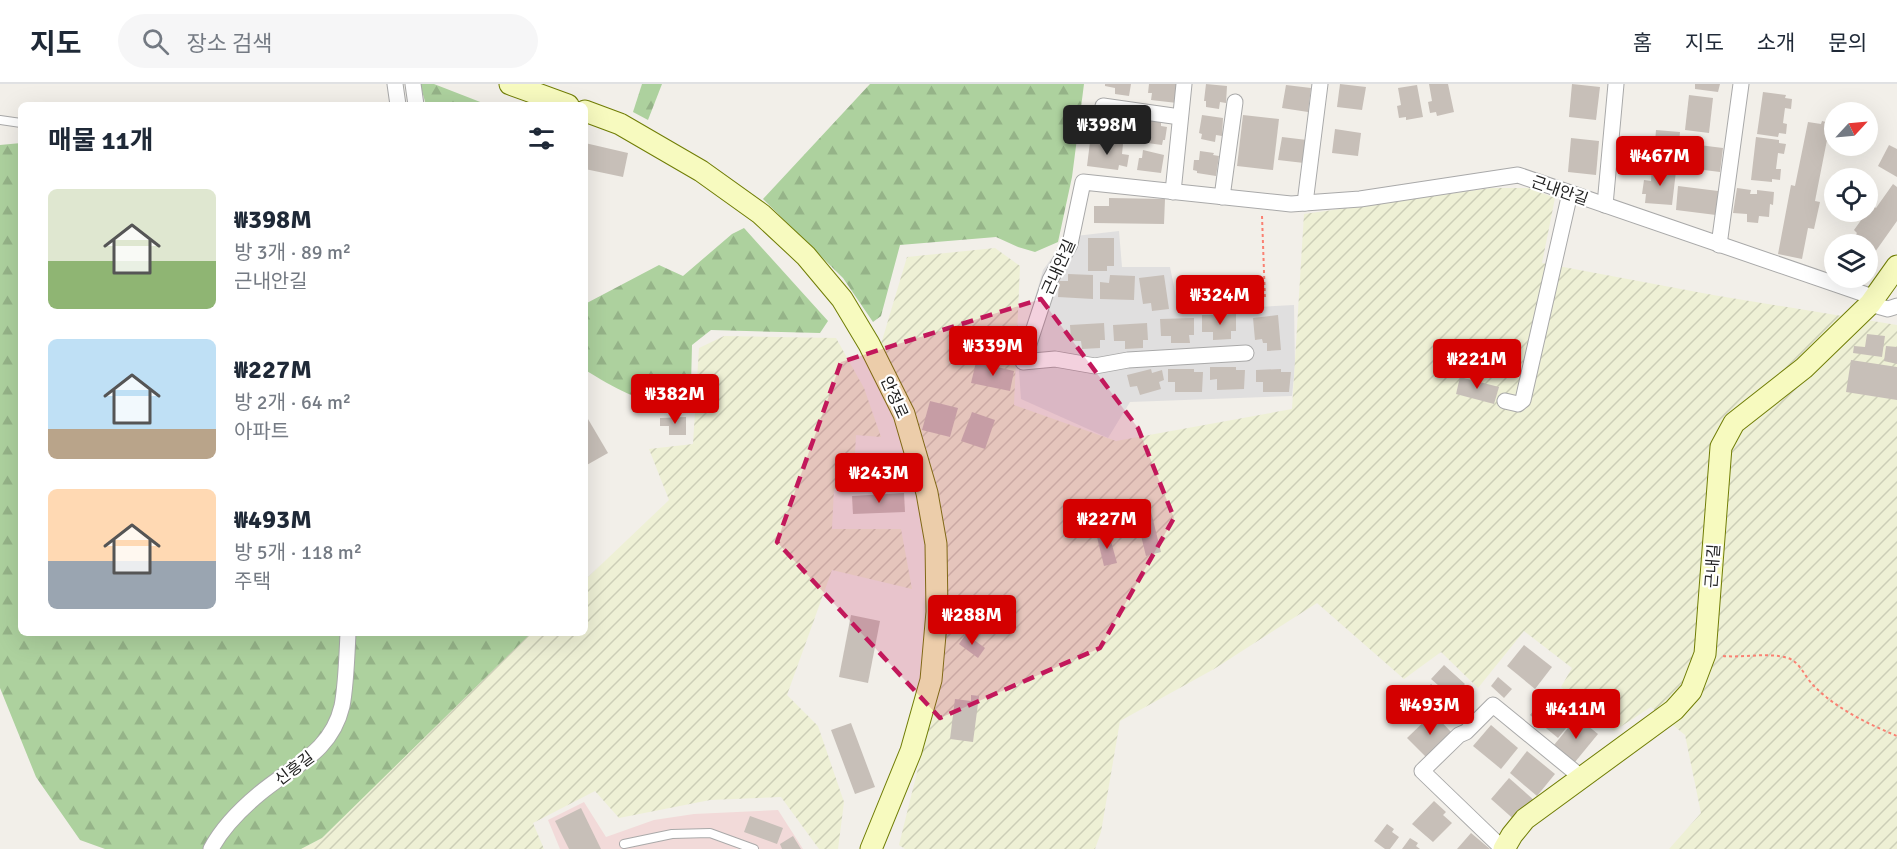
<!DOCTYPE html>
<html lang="ko">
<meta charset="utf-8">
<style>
body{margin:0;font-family:Signika,"Noto Sans KR",sans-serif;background:#f6f6f7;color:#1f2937;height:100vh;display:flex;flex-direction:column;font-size:22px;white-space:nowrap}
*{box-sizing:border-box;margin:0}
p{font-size:20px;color:#747a83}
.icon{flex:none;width:33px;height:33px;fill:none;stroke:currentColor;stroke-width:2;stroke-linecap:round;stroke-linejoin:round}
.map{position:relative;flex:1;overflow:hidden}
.sheet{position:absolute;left:18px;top:18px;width:570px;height:534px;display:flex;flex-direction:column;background:#fff;border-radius:9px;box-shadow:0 6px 24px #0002}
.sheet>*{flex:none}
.needle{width:39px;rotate:64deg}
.buttons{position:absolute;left:1824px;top:18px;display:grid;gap:12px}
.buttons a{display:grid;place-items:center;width:54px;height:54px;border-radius:50%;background:#fff;box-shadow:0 6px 24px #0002;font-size:30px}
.price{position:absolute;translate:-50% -51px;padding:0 14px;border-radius:6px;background:#d40000;color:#fff;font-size:20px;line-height:39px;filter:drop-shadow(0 2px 3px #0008)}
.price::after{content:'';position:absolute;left:50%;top:36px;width:18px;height:14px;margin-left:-9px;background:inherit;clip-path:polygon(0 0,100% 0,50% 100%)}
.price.active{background:#222;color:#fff}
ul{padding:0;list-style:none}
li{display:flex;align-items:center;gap:18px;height:150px;padding:0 30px}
li span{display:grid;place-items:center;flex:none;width:168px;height:120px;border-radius:9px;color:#555}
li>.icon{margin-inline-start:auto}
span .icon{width:72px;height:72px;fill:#fffc;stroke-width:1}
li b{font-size:26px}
h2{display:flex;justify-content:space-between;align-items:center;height:72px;padding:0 30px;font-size:26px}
header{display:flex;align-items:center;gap:36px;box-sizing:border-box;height:84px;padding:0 30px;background:#fff;border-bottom:2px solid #e0e1e3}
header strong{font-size:28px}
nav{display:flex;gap:33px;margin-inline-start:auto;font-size:21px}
.search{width:420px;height:54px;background:#f6f6f7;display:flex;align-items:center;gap:15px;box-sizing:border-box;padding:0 21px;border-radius:33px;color:#747a83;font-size:22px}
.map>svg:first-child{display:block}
.residential{fill:#e0dfdf}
.commercial{fill:#f2dad9}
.farmland{fill:url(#farmland-furrows)}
.forest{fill:url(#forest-firs)}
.building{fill:#c7bfb8}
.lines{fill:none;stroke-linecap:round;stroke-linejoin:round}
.lane-casing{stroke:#a9a9a9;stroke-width:10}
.street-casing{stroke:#a9a9a9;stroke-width:17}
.secondary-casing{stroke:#707d05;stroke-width:23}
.path{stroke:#fa8072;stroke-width:2;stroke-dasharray:3 3;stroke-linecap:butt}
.lane{stroke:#fff;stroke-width:8}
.street{stroke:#fff;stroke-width:15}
.secondary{stroke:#f7fabf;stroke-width:21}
.marked{fill:#c2185b;fill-opacity:0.2;stroke:#c2185b;stroke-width:4.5;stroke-dasharray:12 8;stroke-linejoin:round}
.labels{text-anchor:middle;stroke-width:4.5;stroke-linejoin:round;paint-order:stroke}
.street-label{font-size:16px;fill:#222;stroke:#fff}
</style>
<header>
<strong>지도</strong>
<div class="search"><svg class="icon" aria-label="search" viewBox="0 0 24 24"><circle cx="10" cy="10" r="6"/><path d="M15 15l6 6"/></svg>장소 검색</div>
<nav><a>홈</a><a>지도</a><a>소개</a><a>문의</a></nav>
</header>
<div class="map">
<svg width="1897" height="765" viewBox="0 0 1897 765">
<defs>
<pattern id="farmland-furrows" width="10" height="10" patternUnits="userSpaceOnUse" patternTransform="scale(1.5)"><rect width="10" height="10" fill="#eef0d5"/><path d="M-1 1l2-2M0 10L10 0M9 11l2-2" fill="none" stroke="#ccceb7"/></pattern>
<pattern id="forest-firs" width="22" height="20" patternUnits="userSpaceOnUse" patternTransform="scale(1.5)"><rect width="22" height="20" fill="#add19e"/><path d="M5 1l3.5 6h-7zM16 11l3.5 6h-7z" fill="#95b388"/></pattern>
</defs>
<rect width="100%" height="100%" fill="#f2efe9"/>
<polygon class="residential" points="1119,147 1122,183 1170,183 1179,227 1294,221 1295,282 1292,312 1130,318 1108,354 1021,315 1018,273 1043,186 1067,153"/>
<polygon class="commercial" points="584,718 606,753 654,736 694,730 778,726 803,765 560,765 548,736"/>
<g class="farmland">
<polygon points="1491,104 1529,104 1555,114 1542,179 1713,211 1897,241 1897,765 1669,765 1701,729 1685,651 1651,623 1614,647 1561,603 1572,584 1524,547 1478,604 1441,568 1404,595 1317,519 1214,585 1120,637 1101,748 1095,765 905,765 899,761 945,575 926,361 881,260 907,173 995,164 1020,182 1014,321 1116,357 1292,325 1304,130"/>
<polygon points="724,252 836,254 864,304 881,353 856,351 853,404 834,405 832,445 901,445 912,505 832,486 787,611 818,642 844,718 838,765 819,765 781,713 710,716 619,734 595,707 533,739 544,765 301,765 322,754 530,549 585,549 585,496 669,416 649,365 693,360 699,264"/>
</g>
<g class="forest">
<polygon points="420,0 434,0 488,21 426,21"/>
<polygon points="642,0 662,0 648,36 633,28"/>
<polygon points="870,0 1084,0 1072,93 1058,158 1035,168 1018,163 996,153 900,161 881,232 873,238 843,194 763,115"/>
<polygon points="21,59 21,549 531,549 322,754 301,765 105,765 80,756 36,693 0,604 0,61"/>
<path d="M744,144L828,237L820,249L711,246L692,261L691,301L673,322C638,318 615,304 585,286V220L659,181L683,192L732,150Z"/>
</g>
<g class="building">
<polygon points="1105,0 1131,0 1129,12 1115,10 1115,4 1105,2"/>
<polygon points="1149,0 1179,0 1177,19 1151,16 1152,9 1148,9"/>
<polygon points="1206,0 1227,2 1226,19 1220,18 1219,25 1206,23 1206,17 1204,17"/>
<polygon points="1340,0 1366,3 1362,26 1337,23"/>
<polygon points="1429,0 1448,0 1454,28 1437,32 1436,28 1430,29 1428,18 1432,17"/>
<polygon points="1572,0 1600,3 1596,36 1569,33"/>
<polygon points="1695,0 1720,0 1718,8 1695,5"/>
<polygon points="1286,1 1311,4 1308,28 1282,24"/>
<polygon points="1417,1 1423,33 1406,36 1406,33 1399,34 1397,22 1401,21 1398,4"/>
<polygon points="1763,8 1786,11 1785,14 1792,15 1791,25 1785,24 1783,39 1787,40 1786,50 1779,49 1778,53 1757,50"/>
<polygon points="1689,11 1713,14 1709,49 1685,46"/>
<polygon points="1115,29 1128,31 1124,57 1097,53 1100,33 1114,35"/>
<polygon points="1202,31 1223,34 1222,52 1216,51 1215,58 1201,55 1202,50 1199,49"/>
<polygon points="1243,31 1279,35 1273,86 1237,82"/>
<polygon points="1149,34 1161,36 1161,42 1167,43 1165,56 1163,56 1162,61 1140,58 1142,39 1148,40"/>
<polygon points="1822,37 1834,40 1834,58 1827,56 1815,117 1820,118 1814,145 1808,144 1802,175 1778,170 1791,101 1795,102 1808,38 1821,40"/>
<polygon points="1335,45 1361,49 1358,72 1332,69"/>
<polygon points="1656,46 1680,48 1677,83 1650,80 1651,72 1647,71 1648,58 1655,58"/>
<polygon points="1282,53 1307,56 1304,79 1278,76"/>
<polygon points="1756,53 1779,56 1779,59 1786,60 1784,70 1778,69 1776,85 1781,85 1780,96 1772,95 1772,98 1751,96"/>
<polygon points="1571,54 1599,57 1596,91 1568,88"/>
<polygon points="1102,57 1123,60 1122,70 1129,71 1127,83 1119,81 1118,86 1087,82 1090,58 1102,60"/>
<polygon points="585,59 628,69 623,93 585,85"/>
<polygon points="1683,59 1723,64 1720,88 1680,83"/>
<polygon points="1889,61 1897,65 1897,93 1878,82"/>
<polygon points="1143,66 1164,71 1161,89 1137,86 1139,74 1142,74"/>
<polygon points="1200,67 1214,69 1213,71 1219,72 1216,92 1197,89 1197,87 1193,86 1194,76 1199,76"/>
<polygon points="1652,84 1676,87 1672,121 1645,119 1646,110 1642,110 1644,96 1651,97"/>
<polygon points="1893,100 1897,103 1897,137 1875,168 1873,166 1868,173 1868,160 1849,160 1857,149 1854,146 1872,121 1876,124"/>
<polygon points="1678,102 1718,107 1716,131 1676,126"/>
<polygon points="1737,104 1751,106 1750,110 1757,110 1757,106 1774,108 1773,121 1770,120 1769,133 1759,132 1758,139 1747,138 1747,130 1733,129"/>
<polygon points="1109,114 1165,115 1164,140 1094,139 1094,122 1109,122"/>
<polygon points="1088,154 1114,154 1114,182 1107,182 1107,187 1088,187"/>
<polygon points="1068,190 1093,191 1093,215 1058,213 1059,197 1068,197"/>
<polygon points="1110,191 1135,192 1134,216 1100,215 1100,198 1109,199"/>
<polygon points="1164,191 1169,225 1152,227 1151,219 1143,220 1139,194"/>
<polygon points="1236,230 1236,247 1231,247 1231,255 1213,256 1213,248 1202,248 1202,231"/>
<polygon points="1278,231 1281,266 1267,267 1267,259 1263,259 1262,255 1255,256 1253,234"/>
<polygon points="1194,234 1194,251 1189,251 1190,259 1171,259 1171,252 1161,252 1160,235"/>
<polygon points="1104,239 1105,256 1100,256 1100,264 1082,265 1081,257 1071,257 1070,241"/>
<polygon points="1147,239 1148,256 1143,256 1143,264 1125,265 1125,257 1114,257 1113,241"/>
<polygon points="1867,250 1885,252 1882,273 1853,269 1854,262 1865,263"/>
<polygon points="1886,262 1897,263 1897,280 1884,277"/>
<polygon points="1851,276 1897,283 1897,316 1846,308"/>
<polygon points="976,278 1014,287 1010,307 971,299"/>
<polygon points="1210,283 1236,283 1236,286 1245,286 1244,305 1217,306 1217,295 1210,296"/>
<polygon points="1151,285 1152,289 1162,286 1164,296 1159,298 1161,305 1140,311 1137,302 1130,303 1127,291"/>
<polygon points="1168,285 1194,285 1194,288 1203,288 1202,308 1175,308 1175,298 1168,298"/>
<polygon points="1281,285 1281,288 1291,288 1289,308 1263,308 1263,298 1256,298 1256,286"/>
<polygon points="1460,293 1499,303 1494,320 1456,310"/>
<polygon points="930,317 958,324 950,353 922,346"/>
<polygon points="972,328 995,336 985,365 961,357"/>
<polygon points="686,333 686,351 669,351 669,342 660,342 660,334"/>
<polygon points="588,335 608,369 585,382 585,337"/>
<polygon points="904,409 905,428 853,430 852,412"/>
<polygon points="1148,416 1161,468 1146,472 1133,419"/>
<polygon points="1109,450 1117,479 1104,482 1097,453"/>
<polygon points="851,531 880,537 868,599 839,593"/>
<polygon points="966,550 985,564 978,574 959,560"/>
<polygon points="1524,561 1552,583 1535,605 1507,582"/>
<polygon points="1444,581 1465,600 1458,607 1453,602 1447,609 1431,595"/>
<polygon points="1498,593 1512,605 1504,614 1491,602"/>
<polygon points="1431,600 1452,619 1445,626 1440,622 1434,628 1418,614"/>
<polygon points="1547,610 1575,633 1558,654 1530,631"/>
<polygon points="971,611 979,612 973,658 950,655 955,615 971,617"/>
<polygon points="1433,629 1452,649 1427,674 1407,654"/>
<polygon points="1577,633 1598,650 1575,678 1554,661"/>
<polygon points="851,639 875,703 855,710 831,646"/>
<polygon points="1491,641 1518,664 1501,685 1473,662"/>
<polygon points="1527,667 1555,690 1537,712 1510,689"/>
<polygon points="1509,694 1536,718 1518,739 1491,715"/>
<polygon points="1434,717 1446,728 1443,731 1452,739 1433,758 1412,740"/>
<polygon points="581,724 601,765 569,765 555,737"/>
<polygon points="750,732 783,744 777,760 744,748"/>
<polygon points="1387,740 1394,745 1392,748 1399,753 1390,765 1385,765 1374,757"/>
<polygon points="1471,749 1490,765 1457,765"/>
<polygon points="793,752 801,765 782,765 780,760"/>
<polygon points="1410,754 1418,759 1416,762 1420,765 1402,765"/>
</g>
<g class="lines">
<g class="lane-casing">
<g id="lane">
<polyline points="0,36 21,39"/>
<polyline points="624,760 672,750 710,749 754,765"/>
</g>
</g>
<g class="street-casing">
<g id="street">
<polyline points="395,0 398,21"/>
<polyline points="413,0 416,21"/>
<polyline points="1103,22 1180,33"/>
<polyline points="1173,108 1184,0"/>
<polyline points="1222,113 1235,18"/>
<polyline points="1305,119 1320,0"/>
<polyline points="1605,121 1616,0"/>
<polyline points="1719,161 1741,0"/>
<polyline points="1870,220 1888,225 1897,222"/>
<polyline points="1246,269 1128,276 1095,282 1055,275 1023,278 1050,196 1070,160 1083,98 1291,120 1360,115 1518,91 1873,213"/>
<polyline points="1505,317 1518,320 1523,316 1570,109"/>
<path d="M211,765C222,744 241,725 259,710C292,682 331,669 342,622C346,602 347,570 348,549"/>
<polyline points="1503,765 1422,687 1459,651 1466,648 1493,621 1581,693"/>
</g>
</g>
<g class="secondary-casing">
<g id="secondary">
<polyline points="510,0 568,21"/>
<polyline points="585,27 620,40 701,87 761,130 806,172 842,215 869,260 904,330 927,409 936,460 937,528 931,596 911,667 871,765"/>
<polyline points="1504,765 1512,751 1525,735 1674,626 1691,607 1705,570 1721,363 1734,339 1804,284 1870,220 1897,182"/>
</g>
</g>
<g class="path">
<polyline points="1262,132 1265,216"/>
<path d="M1723,572C1745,574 1767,568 1788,574C1800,578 1805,593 1813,601C1835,624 1868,640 1897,652"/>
</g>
<use href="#lane" class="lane"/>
<use href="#street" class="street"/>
<use href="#secondary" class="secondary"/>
</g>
<path class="marked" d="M1041,215L1138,344L1174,434L1100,564L940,634L777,458L841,278Z"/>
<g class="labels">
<g class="street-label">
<text transform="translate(1560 106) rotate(19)" y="6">근내안길</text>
<text transform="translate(1058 183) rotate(-66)" y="6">근내안길</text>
<text transform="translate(895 313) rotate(66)" y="6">안정로</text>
<text transform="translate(1712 482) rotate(-86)" y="6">근내길</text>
<text transform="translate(294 684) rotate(-37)" y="6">신흥길</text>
</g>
</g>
</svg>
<div class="buttons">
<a><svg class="needle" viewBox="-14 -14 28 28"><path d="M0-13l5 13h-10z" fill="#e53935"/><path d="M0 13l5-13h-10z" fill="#747a83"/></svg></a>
<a><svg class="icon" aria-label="locate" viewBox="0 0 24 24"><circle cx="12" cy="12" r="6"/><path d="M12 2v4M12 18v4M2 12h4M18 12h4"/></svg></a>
<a><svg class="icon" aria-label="layers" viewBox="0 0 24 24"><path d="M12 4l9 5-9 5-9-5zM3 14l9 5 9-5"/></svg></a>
</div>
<b class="price active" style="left:1107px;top:72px">₩398M</b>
<b class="price" style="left:1660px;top:103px">₩467M</b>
<b class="price" style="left:1220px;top:242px">₩324M</b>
<b class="price" style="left:993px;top:293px">₩339M</b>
<b class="price" style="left:1477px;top:306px">₩221M</b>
<b class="price" style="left:675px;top:341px">₩382M</b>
<b class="price" style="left:879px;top:420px">₩243M</b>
<b class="price" style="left:1107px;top:466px">₩227M</b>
<b class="price" style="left:972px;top:562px">₩288M</b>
<b class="price" style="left:1430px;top:652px">₩493M</b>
<b class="price" style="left:1576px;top:656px">₩411M</b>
<section class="sheet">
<h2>매물 11개<svg class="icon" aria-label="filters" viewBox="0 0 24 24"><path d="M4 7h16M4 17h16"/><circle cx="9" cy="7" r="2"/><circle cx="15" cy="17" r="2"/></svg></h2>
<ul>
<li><span style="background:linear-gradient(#dfe7d0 60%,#8fb573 0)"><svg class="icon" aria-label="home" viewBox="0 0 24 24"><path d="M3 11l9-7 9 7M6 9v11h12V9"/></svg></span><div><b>₩398M</b><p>방 3개 · 89 m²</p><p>근내안길</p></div></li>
<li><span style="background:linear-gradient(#bfe0f5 75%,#b9a48a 0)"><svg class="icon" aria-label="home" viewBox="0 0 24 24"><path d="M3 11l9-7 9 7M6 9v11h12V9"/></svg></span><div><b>₩227M</b><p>방 2개 · 64 m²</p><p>아파트</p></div></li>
<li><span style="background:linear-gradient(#ffd9b3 60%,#9aa5b1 0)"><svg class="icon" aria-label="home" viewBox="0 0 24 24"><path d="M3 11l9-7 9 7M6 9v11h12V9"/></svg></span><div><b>₩493M</b><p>방 5개 · 118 m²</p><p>주택</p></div></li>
</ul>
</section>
</div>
